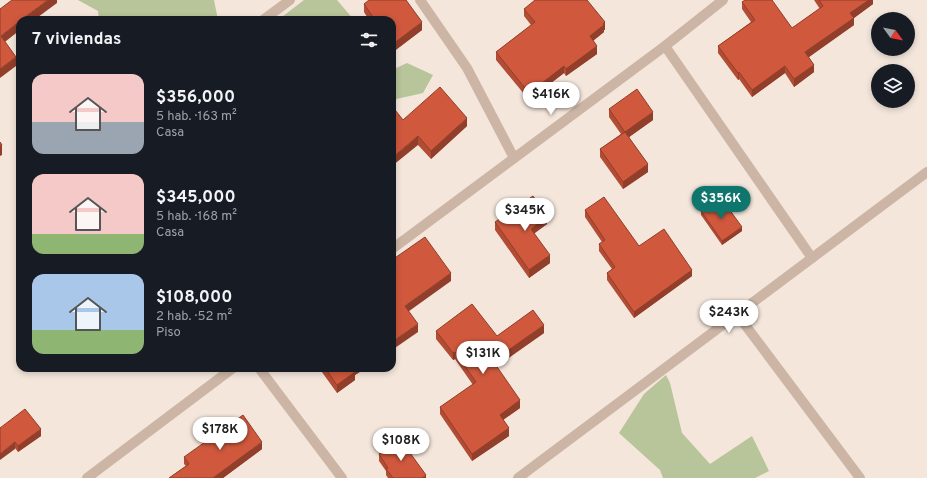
<!DOCTYPE html>
<html lang="es">
<meta charset="utf-8">
<style>
body{margin:0;font-family:Overpass,sans-serif;background:#20242c;color:#f1f3f6;height:100vh;display:flex;flex-direction:column;font-size:15px;white-space:nowrap}
*{box-sizing:border-box;margin:0}
p{font-size:13px;color:#9ea1a6}
.icon{flex:none;width:22px;height:22px;fill:none;stroke:currentColor;stroke-width:2;stroke-linecap:round;stroke-linejoin:round}
.map{position:relative;flex:1;overflow:hidden}
.sheet{position:absolute;left:16px;top:16px;width:380px;height:356px;display:flex;flex-direction:column;background:#171b24;border-radius:12px;box-shadow:0 2px 6px #0003}
.sheet>*{flex:none}
.needle{width:26px;rotate:123deg}
.buttons{position:absolute;left:871px;top:12px;display:grid;gap:8px}
.buttons a{display:grid;place-items:center;width:44px;height:44px;border-radius:50%;background:#171b24;box-shadow:0 2px 6px #0003;font-size:20px}
.price{position:absolute;translate:-50% -34px;padding:0 9px;border-radius:14px;background:#fff;color:#222;font-size:13px;line-height:26px;filter:drop-shadow(0 1px 2px #0008)}
.price::after{content:'';position:absolute;left:50%;top:24px;width:12px;height:9px;margin-left:-6px;background:inherit;clip-path:polygon(0 0,100% 0,50% 100%)}
.price.active{background:#0f766e;color:#fff}
ul{padding:0;list-style:none}
li{display:flex;align-items:center;gap:12px;height:100px;padding:0 16px}
li span{display:grid;place-items:center;flex:none;width:112px;height:80px;border-radius:12px;color:#555}
li>.icon{margin-inline-start:auto}
span .icon{width:48px;height:48px;fill:#fffc;stroke-width:1}
li b{font-size:17px}
h2{display:flex;justify-content:space-between;align-items:center;height:48px;padding:0 16px;font-size:17px}
.map>svg:first-child{display:block}
.green{fill:#b8c499}
.lines{fill:none;stroke-linecap:round;stroke-linejoin:round}
.lane{stroke:#cdb5a6;stroke-width:10}
.street{stroke:#cdb5a6;stroke-width:10}
.wall{fill:#b24c34}
.shaded-wall{fill:#913e2b}
.building{fill:#cf583d;stroke:#913e2b}
</style>
<div class="map">
<svg width="927" height="478" viewBox="0 0 927 478">
<rect width="100%" height="100%" fill="#f4e6db"/>
<g class="green">
<polygon points="78,0 214,0 218,20 99,20 98,11"/>
<polygon points="304,0 337,0 354,20 278,20"/>
<polygon points="407,63 433,75 423,93 392,100 392,70"/>
<polygon points="666,375 670,383 682,433 710,464 752,436 769,471 755,478 663,478 660,470 619,433 644,394"/>
</g>
<g class="lines">
<g class="lane">
<polyline points="420,0 467,68 514,158"/>
<polyline points="263,20 290,0"/>
</g>
<g class="street">
<polyline points="665,46 812,258"/>
<polyline points="392,249 665,46 723,0"/>
<polyline points="737,314 860,478"/>
<polyline points="259,368 342,478"/>
<polyline points="87,478 233,368"/>
<polyline points="518,478 927,172"/>
</g>
</g>
<g class="wall">
<polygon points="814,0 873,0 873,4 854,18 854,25 808,57 814,72 794,87 785,73 752,97 739,79 738,80 718,53 718,46 751,22 742,9 742,2 792,28 820,9"/>
<polygon points="364,4 422,30 393,52 392,51 392,20 369,20 364,12"/>
<polygon points="524,9 605,30 604,30 604,32 593,41 597,54 566,76 564,73 529,100 496,60 496,52 531,25 524,16"/>
<polygon points="609,109 653,120 629,137 648,172 623,189 600,157 600,149 621,134 609,117"/>
<polygon points="403,120 467,126 431,159 418,145"/>
<polygon points="585,210 639,246 692,276 634,318 607,280 607,273 612,269 599,251 599,244 602,242 585,217"/>
<polygon points="701,211 725,212 742,231 722,245 701,215"/>
<polygon points="495,222 547,224 534,233 550,263 529,278 495,230"/>
<polygon points="436,331 497,336 544,333 496,366 520,408 503,420 509,436 472,461 440,414 440,407 473,385 455,359 453,360 436,339"/>
<polygon points="319,368 366,368 355,375 355,380 337,393"/>
<polygon points="0,428 41,436 18,452"/>
<polygon points="262,449 223,478 169,478 186,466 184,464 184,457"/>
<polygon points="379,454 426,478 388,478 386,475 386,471 379,461"/>
</g>
<g class="shaded-wall">
<polygon points="48,0 57,0 57,3 34,20 21,20"/>
<polygon points="869,0 873,0 873,4 854,18 854,25 805,60 805,52 850,13"/>
<polygon points="20,21 20,30 1,45 1,36"/>
<polygon points="422,22 422,30 393,52 393,44"/>
<polygon points="605,22 605,30 604,30 604,32 590,43 590,36"/>
<polygon points="597,46 597,54 566,76 566,69"/>
<polygon points="16,57 16,66 0,78 0,69"/>
<polygon points="814,65 814,72 794,87 794,79"/>
<polygon points="564,66 564,73 529,100 529,93"/>
<polygon points="785,66 785,73 752,97 752,90"/>
<polygon points="739,72 739,79 738,80 738,73"/>
<polygon points="653,112 653,120 625,140 625,132"/>
<polygon points="467,118 467,126 431,159 431,151"/>
<polygon points="418,136 418,145 392,166 392,158"/>
<polygon points="2,145 2,155 0,156 0,147"/>
<polygon points="648,164 648,172 623,189 623,182"/>
<polygon points="547,217 547,224 531,236 531,229"/>
<polygon points="742,227 742,231 722,245 722,241"/>
<polygon points="550,255 550,263 529,278 529,270"/>
<polygon points="692,270 692,276 634,318 634,312"/>
<polygon points="451,273 451,281 405,314 405,306"/>
<polygon points="418,324 418,332 392,350 392,342"/>
<polygon points="544,325 544,333 493,369 493,361"/>
<polygon points="455,352 455,359 453,360 453,353"/>
<polygon points="355,368 366,368 355,375 355,380 337,393 337,385"/>
<polygon points="520,400 520,408 500,422 500,415"/>
<polygon points="509,428 509,436 472,461 472,454"/>
<polygon points="41,429 41,436 18,452 18,446"/>
<polygon points="15,442 15,449 0,460 0,454"/>
<polygon points="262,442 262,449 223,478 213,478"/>
<polygon points="426,475 426,478 422,478"/>
</g>
<g class="building">
<polygon points="12,0 48,0 21,20 20,20 20,21 1,36 16,57 0,69 0,9"/>
<polygon points="369,0 406,0 422,22 393,44 392,43 392,20 375,20 364,4"/>
<polygon points="535,0 587,0 605,22 603,24 604,25 590,36 597,46 566,69 564,66 529,93 496,52 535,22 524,9"/>
<polygon points="745,0 772,0 792,28 823,6 819,0 869,0 850,13 854,18 805,52 814,65 794,79 785,66 752,90 739,72 738,73 718,46 755,20 742,2"/>
<polygon points="440,87 467,118 431,151 418,136 392,158 392,106 403,120"/>
<polygon points="637,89 653,112 625,132 609,109"/>
<polygon points="625,132 648,164 623,182 600,149"/>
<polygon points="0,142 2,145 0,147"/>
<polygon points="533,196 547,217 531,229 550,255 529,270 495,222"/>
<polygon points="604,197 639,246 664,229 692,270 634,312 607,273 615,267 599,244 605,240 585,210"/>
<polygon points="717,200 725,212 729,209 742,227 722,241 701,211"/>
<polygon points="425,237 451,273 405,306 418,324 392,342 392,260"/>
<polygon points="472,304 497,336 533,310 544,325 493,361 520,400 500,415 509,428 472,454 440,407 476,382 455,352 453,353 436,331"/>
<polygon points="325,368 355,368 353,369 355,372 337,385"/>
<polygon points="25,409 41,429 18,446 15,442 0,454 0,428"/>
<polygon points="243,415 262,442 213,478 169,478 189,464 184,457"/>
<polygon points="400,439 426,475 422,478 393,478 386,469 388,468 379,454"/>
</g>
</svg>
<div class="buttons">
<a><svg class="needle" viewBox="-14 -14 28 28"><path d="M0-13l5 13h-10z" fill="#e53935"/><path d="M0 13l5-13h-10z" fill="#9ea1a6"/></svg></a>
<a><svg class="icon" aria-label="layers" viewBox="0 0 24 24"><path d="M12 4l9 5-9 5-9-5zM3 14l9 5 9-5"/></svg></a>
</div>
<b class="price" style="left:551px;top:116px">$416K</b>
<b class="price active" style="left:721px;top:220px">$356K</b>
<b class="price" style="left:525px;top:232px">$345K</b>
<b class="price" style="left:729px;top:334px">$243K</b>
<b class="price" style="left:483px;top:375px">$131K</b>
<b class="price" style="left:220px;top:451px">$178K</b>
<b class="price" style="left:401px;top:462px">$108K</b>
<section class="sheet">
<h2>7 viviendas<svg class="icon" aria-label="filters" viewBox="0 0 24 24"><path d="M4 7h16M4 17h16"/><circle cx="9" cy="7" r="2"/><circle cx="15" cy="17" r="2"/></svg></h2>
<ul>
<li><span style="background:linear-gradient(#f6c9c9 60%,#9aa5b1 0)"><svg class="icon" aria-label="home" viewBox="0 0 24 24"><path d="M3 11l9-7 9 7M6 9v11h12V9"/></svg></span><div><b>$356,000</b><p>5 hab. · 163 m²</p><p>Casa</p></div></li>
<li><span style="background:linear-gradient(#f6c9c9 75%,#8fb573 0)"><svg class="icon" aria-label="home" viewBox="0 0 24 24"><path d="M3 11l9-7 9 7M6 9v11h12V9"/></svg></span><div><b>$345,000</b><p>5 hab. · 168 m²</p><p>Casa</p></div></li>
<li><span style="background:linear-gradient(#a9c7e8 70%,#8fb573 0)"><svg class="icon" aria-label="home" viewBox="0 0 24 24"><path d="M3 11l9-7 9 7M6 9v11h12V9"/></svg></span><div><b>$108,000</b><p>2 hab. · 52 m²</p><p>Piso</p></div></li>
</ul>
</section>
</div>
